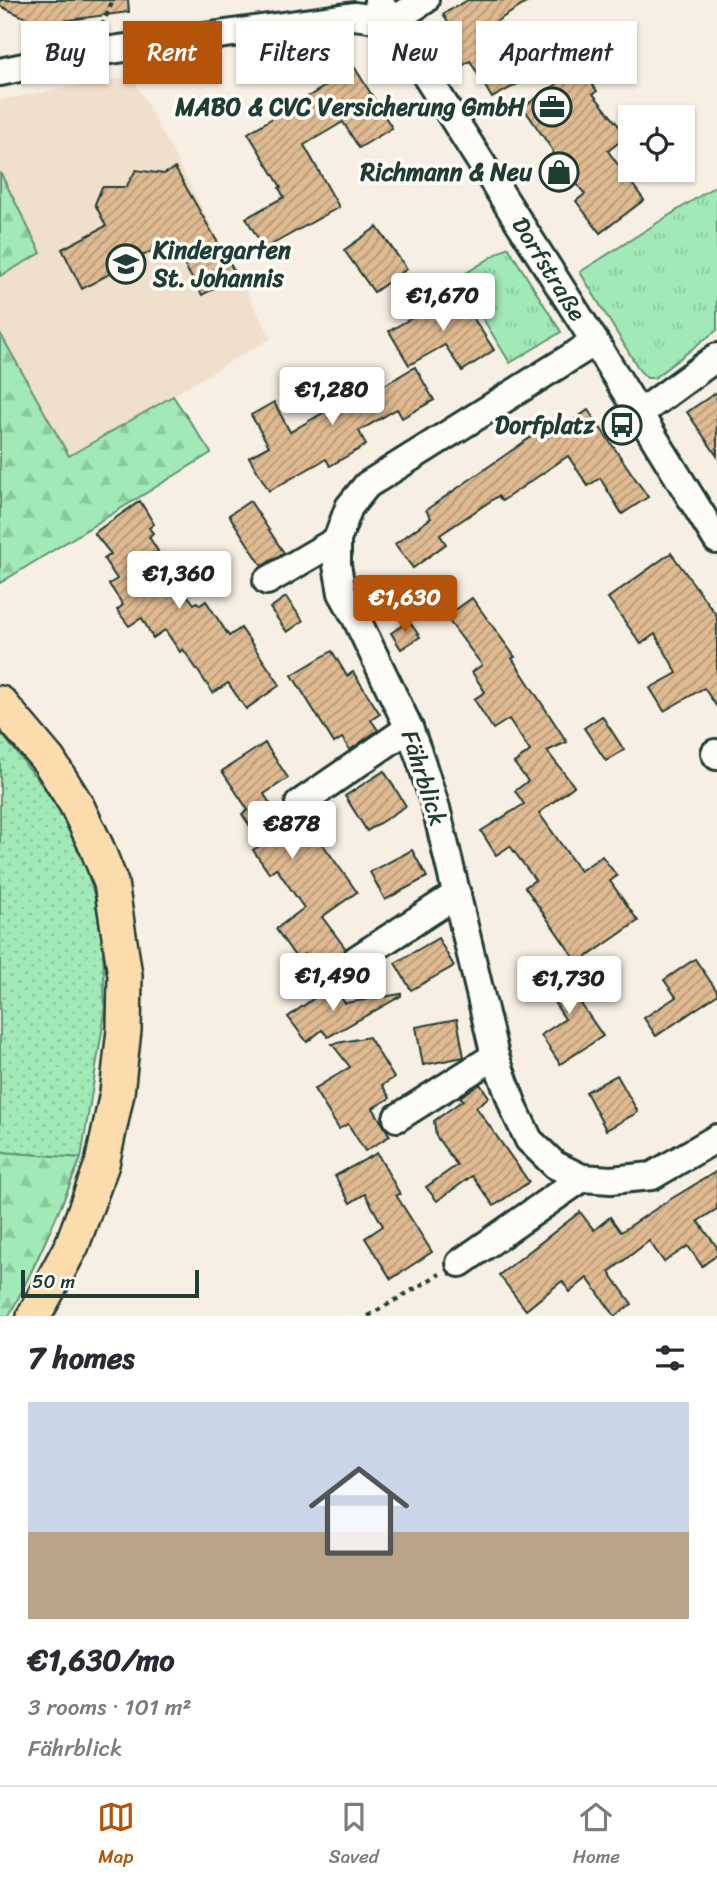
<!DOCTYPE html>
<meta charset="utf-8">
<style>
body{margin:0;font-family:Sriracha,sans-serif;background:#f2f2f3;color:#2b2b33;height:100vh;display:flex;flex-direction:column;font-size:26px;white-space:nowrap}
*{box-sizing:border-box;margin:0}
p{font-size:23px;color:#7c7c81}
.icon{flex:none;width:38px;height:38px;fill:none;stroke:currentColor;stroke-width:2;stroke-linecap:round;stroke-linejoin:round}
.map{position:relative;height:1316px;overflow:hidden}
.panel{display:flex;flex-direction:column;background:#fff;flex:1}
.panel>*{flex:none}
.guide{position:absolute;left:21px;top:21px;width:676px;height:63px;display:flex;gap:14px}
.tools{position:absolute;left:618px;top:105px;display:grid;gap:14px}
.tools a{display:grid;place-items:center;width:77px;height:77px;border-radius:0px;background:#fff;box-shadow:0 2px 5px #0004;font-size:35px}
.scale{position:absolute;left:21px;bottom:18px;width:178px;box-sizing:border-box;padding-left:7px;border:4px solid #1f3d34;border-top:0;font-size:19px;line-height:24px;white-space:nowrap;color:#1f3d34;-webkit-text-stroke:5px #fdfcf7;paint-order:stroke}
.price{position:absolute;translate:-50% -60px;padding:0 16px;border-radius:7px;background:#fff;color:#222;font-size:23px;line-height:46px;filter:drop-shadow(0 2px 4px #0008)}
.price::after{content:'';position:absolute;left:50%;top:42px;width:21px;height:16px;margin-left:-10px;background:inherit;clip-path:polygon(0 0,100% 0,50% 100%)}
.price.selected{background:#b45309;color:#fff}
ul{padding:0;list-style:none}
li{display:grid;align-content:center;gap:14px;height:371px;padding:0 28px}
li+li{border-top:2px solid #e1e1e2}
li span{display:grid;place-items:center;height:217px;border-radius:0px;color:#555}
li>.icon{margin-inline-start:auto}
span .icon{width:126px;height:126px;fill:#fffc;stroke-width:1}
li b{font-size:30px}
h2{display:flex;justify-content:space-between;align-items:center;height:84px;padding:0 28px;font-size:30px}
.chip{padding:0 24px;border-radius:0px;background:#fff;box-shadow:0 2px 5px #0004;font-size:24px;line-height:63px}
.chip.selected{background:#b45309;color:#fff}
.tab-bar{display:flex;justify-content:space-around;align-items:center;height:98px;border-top:2px solid #e1e1e2;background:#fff;font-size:19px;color:#7c7c81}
.tab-bar a{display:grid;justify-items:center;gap:4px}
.tab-bar .selected{color:#b45309}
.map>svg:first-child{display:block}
.built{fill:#f0dfca}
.grass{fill:url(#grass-dots);stroke:#609375;stroke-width:2}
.forest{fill:url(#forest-firs);stroke:#609375;stroke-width:2}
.park{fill:url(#park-tufts);stroke:#609375;stroke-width:2}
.building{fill:url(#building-hatch);stroke:#1f3d34;stroke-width:2}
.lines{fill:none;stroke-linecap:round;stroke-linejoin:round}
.minor-casing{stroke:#1f3d34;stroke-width:32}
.major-casing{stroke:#1f3d34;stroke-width:38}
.path{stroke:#1f3d34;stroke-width:4.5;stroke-dasharray:5 5;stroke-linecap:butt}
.minor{stroke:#fdfcf7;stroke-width:26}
.major{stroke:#fcdcac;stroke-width:33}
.labels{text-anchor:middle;stroke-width:7;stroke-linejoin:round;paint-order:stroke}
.poi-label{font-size:24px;font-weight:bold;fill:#1f3d34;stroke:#fdfcf7;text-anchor:end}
.street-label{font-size:24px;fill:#1f3d34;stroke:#fdfcf7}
</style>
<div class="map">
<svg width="717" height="1316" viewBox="0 0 717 1316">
<defs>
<pattern id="grass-dots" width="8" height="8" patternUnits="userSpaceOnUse" patternTransform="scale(1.75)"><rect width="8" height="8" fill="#a1e9b6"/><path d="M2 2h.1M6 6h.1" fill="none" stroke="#8ac99d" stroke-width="1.8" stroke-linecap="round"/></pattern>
<pattern id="forest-firs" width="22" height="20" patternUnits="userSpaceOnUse" patternTransform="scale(1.75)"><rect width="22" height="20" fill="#a1e9b6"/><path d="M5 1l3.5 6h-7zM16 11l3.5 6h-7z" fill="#8ac99d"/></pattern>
<pattern id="park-tufts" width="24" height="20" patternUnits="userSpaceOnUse" patternTransform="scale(1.75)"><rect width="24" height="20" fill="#a1e9b6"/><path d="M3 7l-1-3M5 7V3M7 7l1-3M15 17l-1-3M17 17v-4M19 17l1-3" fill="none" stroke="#8ac99d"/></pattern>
<pattern id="building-hatch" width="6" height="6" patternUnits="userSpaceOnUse" patternTransform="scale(1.75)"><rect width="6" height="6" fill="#e0ba91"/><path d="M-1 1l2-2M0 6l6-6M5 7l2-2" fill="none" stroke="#b59877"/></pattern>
</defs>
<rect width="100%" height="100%" fill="#f7efe3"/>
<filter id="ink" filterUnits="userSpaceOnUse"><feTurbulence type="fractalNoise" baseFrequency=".0143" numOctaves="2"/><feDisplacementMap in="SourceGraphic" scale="14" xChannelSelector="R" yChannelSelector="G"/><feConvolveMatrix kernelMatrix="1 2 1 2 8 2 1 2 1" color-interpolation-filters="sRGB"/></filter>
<g filter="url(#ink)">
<polygon class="built" points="132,76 271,338 69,456 0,333 0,276 41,253 0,172 0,100"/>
<polygon class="grass" points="0,732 39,781 77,837 95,898 103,948 105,1013 81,1158 0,1152"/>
<g class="forest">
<polygon points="0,172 41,253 0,276"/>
<polygon points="0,333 69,456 173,396 211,453 0,583"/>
<path d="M0,1152L81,1158C59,1212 36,1265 9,1316H0Z"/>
</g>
<g class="park">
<polygon points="717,185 717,330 654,378 647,378 640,371 580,272"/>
<polygon points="508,247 561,332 510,363 458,278"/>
</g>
<g class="building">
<polygon points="0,0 128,0 129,12 39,24 0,6"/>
<polygon points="468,0 531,0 489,26 521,82 492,98 470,61 457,69 446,51 455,35 443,14"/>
<polygon points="355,68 392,128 359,148 343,122 304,145 339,207 264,249 246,218 284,197 279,188 281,187 248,133"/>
<polygon points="581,68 597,91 593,94 627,136 608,151 644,200 600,233 576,201 585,194 552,153 553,151 523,107"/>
<polygon points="175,168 237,276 202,295 170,241 82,289 62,249 106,226 95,204 102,187 126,187 136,170 164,174"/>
<polygon points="377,227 407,269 374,292 344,250"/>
<polygon points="454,288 494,350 462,371 445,345 409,365 389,331 424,311 422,309"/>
<polygon points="415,367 434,400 402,418 397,409 359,431 366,445 330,466 326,459 269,491 249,457 269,446 251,415 274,402 290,432 345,400 337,388 360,374 371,393"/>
<polygon points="717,392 717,456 687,412"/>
<polygon points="588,410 648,497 622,514 600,478 588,486 568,456 502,501 498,496 440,535 446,544 413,568 395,544 431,518 426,510 547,426 553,435"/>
<polygon points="140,501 154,524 149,528 153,533 149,537 158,551 155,553 180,589 182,588 194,604 197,602 200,605 206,601 229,636 241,628 280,685 246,709 228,683 213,693 183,649 180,652 165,630 153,638 142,618 129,626 117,610 123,605 109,584 117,579 104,559 111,554 94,533"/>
<polygon points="250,501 284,553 262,566 229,515"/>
<polygon points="671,553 717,616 717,707 704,688 664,711 650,688 677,673 655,634 641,644 608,598"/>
<polygon points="286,597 303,621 287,632 270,608"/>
<polygon points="472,598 515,657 512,658 567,742 547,751 574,786 539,813 580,871 602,856 617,876 610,881 638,921 578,963 525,887 535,880 510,846 496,855 481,831 524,804 515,791 528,781 514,763 530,751 509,719 493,729 474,699 485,692 472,672 482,665 446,617"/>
<polygon points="409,621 420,637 401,649 391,633"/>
<polygon points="332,651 347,676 353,672 380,714 371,720 378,730 350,750 342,738 334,743 292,675"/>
<polygon points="602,716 624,750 606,761 584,728"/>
<polygon points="265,743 288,778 264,794 285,827 294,821 311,844 319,839 357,892 322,917 346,949 342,955 318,973 304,954 297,959 276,929 304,908 276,868 269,873 253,850 262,844 242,814 248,810 222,771"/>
<polygon points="384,771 406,806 367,831 345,796"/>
<polygon points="412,850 427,877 385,900 370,872"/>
<polygon points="438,938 454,966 411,990 395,963"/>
<polygon points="695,959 717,991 717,995 656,1036 644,1018 676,997 664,980"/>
<polygon points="566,964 589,1000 581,1004 603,1036 560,1064 541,1035 565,1019 540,980"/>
<polygon points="332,985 345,1003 401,994 401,996 328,1037 322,1030 307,1042 288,1017"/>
<polygon points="457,1019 464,1057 423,1065 416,1027"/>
<polygon points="369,1037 394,1078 382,1085 390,1098 373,1108 390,1136 365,1151 348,1124 339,1129 314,1089 350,1067 332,1044"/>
<polygon points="617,1075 638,1112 606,1130 586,1092"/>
<polygon points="480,1084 489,1097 476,1107 529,1182 494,1206 472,1176 437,1201 426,1187 457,1165 436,1136 434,1121 463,1100 460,1097"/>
<polygon points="377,1153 400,1194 396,1195 432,1252 391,1279 365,1238 383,1226 365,1194 350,1203 335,1176"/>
<polygon points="717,1171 717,1209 698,1221 717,1247 717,1255 702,1266 688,1246 664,1262 649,1241 609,1272 632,1304 615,1316 587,1278 570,1292 562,1281 526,1310 499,1275 580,1212 594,1230 610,1217 621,1232 666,1202"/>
</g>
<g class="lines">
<g class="minor-casing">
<g id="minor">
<polyline points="378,0 595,342 717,540"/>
<polyline points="0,72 90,53 354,16 392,21 425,0"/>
<polyline points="595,342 367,485 349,507 337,540 337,565 342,593 356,618 409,728 421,761 436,808 495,1056 515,1111 529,1140 555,1165 582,1178 611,1180 652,1176 717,1138"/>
<polyline points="639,414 717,357"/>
<polyline points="267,581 337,540"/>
<polyline points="715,753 717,756"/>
<polyline points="299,804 409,728"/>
<polyline points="357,959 457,894"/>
<polyline points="397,1118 495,1056"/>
<polyline points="460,1263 582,1178"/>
</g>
</g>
<g class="major-casing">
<polyline id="major" points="0,703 49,761 76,804 97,848 111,883 125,975 124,1030 117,1093 102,1164 72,1245 34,1316"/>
</g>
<g class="path">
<polyline points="102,26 113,0"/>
<polyline points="368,1316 440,1274"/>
</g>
<use href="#minor" class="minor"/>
<use href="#major" class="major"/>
</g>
</g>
<defs>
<g id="office-ring" transform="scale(2.0125)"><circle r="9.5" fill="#fdfcf7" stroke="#1f3d34" stroke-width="1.5"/><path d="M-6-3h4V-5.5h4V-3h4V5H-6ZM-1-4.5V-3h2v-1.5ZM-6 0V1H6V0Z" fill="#1f3d34"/></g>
<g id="shop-ring" transform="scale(2.0125)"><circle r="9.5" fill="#fdfcf7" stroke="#1f3d34" stroke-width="1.5"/><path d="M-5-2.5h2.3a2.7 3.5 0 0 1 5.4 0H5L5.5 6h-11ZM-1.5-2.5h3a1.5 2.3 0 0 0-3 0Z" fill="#1f3d34"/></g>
<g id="school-ring" transform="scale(2.0125)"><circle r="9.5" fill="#fdfcf7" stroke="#1f3d34" stroke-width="1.5"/><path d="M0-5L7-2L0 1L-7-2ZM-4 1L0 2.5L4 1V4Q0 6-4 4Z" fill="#1f3d34"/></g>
<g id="bus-ring" transform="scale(2.0125)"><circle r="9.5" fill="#fdfcf7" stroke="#1f3d34" stroke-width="1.5"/><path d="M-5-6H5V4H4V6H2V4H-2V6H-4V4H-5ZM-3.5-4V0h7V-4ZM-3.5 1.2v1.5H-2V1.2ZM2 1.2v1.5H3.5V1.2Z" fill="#1f3d34"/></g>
</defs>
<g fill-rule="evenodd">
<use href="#office-ring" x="552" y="107"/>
<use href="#shop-ring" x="559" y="172"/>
<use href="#school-ring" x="126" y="264"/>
<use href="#bus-ring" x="622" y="425"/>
</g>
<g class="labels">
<g class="poi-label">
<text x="525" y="115">MABO &amp; CVC Versicherung GmbH</text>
<text x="532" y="180">Richmann &amp; Neu</text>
<text x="153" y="258" text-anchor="start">Kindergarten<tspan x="153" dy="28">St. Johannis</tspan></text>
<text x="595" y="433">Dorfplatz</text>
</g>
<g class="street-label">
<text transform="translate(549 269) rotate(58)" y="8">Dorfstraße</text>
<text transform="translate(424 778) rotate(72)" y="8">Fährblick</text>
</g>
</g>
</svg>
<div class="tools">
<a><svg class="icon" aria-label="locate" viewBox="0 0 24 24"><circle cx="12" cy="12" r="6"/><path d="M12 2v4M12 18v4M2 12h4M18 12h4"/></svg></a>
</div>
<div class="scale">50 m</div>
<b class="price" style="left:443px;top:333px">€1,670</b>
<b class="price" style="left:332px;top:427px">€1,280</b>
<b class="price" style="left:179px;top:611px">€1,360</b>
<b class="price selected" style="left:405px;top:635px">€1,630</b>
<b class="price" style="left:292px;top:861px">€878</b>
<b class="price" style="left:333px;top:1013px">€1,490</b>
<b class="price" style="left:569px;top:1016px">€1,730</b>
<div class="guide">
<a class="chip">Buy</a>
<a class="chip selected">Rent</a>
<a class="chip">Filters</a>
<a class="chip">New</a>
<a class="chip">Apartment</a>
</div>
</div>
<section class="panel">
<h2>7 homes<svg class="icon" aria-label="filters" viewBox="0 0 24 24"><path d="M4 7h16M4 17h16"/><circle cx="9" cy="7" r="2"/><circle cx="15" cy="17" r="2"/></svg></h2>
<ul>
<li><span style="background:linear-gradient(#c9d6e8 60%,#b9a48a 0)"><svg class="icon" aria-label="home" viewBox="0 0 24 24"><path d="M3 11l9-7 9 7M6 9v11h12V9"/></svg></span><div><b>€1,630/mo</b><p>3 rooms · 101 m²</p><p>Fährblick</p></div></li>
</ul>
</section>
<nav class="tab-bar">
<a class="selected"><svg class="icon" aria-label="map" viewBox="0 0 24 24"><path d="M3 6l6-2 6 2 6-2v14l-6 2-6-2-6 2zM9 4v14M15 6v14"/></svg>Map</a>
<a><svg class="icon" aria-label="saved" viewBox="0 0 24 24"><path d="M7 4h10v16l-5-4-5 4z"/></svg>Saved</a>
<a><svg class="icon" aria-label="home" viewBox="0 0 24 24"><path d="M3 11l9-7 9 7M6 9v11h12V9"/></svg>Home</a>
</nav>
